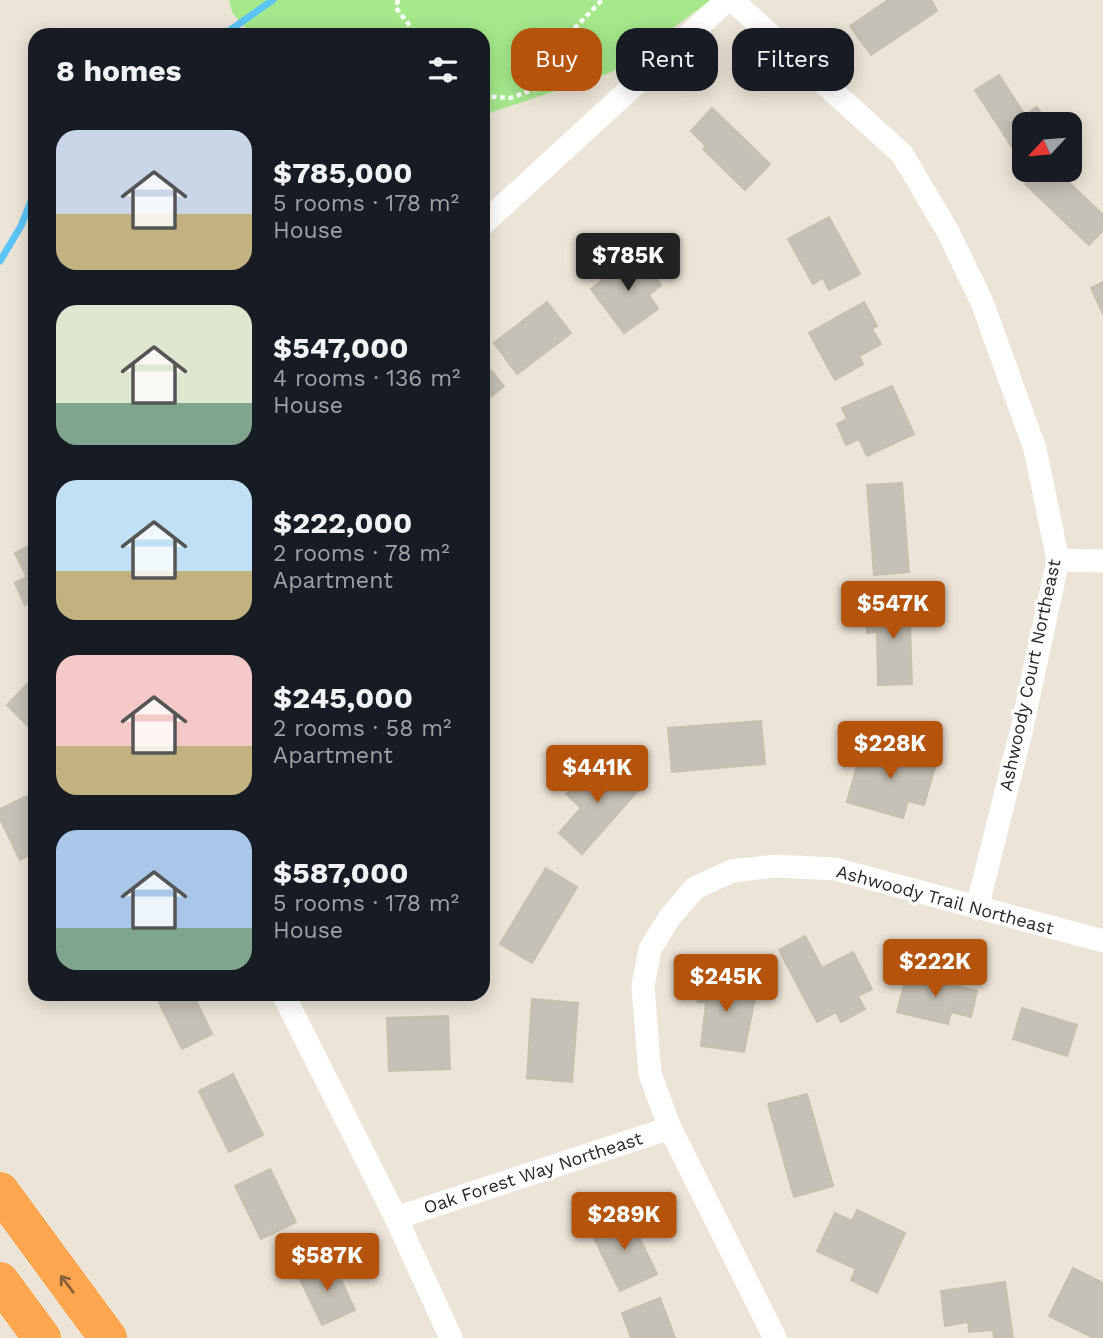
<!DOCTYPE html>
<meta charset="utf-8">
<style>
body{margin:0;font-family:"Work Sans",sans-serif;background:#242831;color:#f1f3f6;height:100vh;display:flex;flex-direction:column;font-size:26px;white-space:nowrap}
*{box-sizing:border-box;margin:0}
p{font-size:23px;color:#9ea1a6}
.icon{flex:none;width:38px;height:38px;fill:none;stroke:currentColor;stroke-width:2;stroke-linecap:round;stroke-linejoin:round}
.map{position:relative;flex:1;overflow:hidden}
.drawer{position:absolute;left:28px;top:28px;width:462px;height:973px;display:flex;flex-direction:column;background:#171b24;border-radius:21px;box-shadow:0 4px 18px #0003}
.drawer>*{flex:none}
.banner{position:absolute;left:511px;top:28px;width:486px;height:63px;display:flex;gap:14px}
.needle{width:46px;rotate:244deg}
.controls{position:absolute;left:1012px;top:112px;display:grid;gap:14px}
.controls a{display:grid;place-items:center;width:70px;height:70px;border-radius:14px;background:#171b24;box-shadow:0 4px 18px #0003;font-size:35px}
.price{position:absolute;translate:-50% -60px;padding:0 16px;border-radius:7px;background:#b45309;color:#fff;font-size:23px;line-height:46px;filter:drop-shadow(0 2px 4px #0008)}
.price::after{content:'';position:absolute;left:50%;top:42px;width:21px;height:16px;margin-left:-10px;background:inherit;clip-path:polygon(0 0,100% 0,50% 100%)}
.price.on{background:#222;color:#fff}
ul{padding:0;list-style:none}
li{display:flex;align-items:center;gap:21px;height:175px;padding:0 28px}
li span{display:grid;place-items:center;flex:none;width:196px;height:140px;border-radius:21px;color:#555}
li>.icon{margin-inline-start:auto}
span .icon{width:84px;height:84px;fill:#fffc;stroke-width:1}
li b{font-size:30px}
h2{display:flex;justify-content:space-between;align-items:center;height:84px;padding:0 28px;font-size:30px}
.pill{padding:0 24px;border-radius:21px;background:#171b24;box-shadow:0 4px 18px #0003;font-size:24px;line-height:63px}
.pill.on{background:#b45309;color:#fff}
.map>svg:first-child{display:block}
.green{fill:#a5e98c}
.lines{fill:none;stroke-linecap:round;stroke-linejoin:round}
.stream{stroke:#5cc6fb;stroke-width:7}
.building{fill:#c6c1b6;stroke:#c7c0b0;stroke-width:2}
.path{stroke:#fff;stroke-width:4.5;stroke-dasharray:5 3.5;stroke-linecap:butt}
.minor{stroke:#fff;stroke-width:23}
.motorway{stroke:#ffa64e;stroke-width:38}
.oneway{stroke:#886039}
.labels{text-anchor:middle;stroke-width:7;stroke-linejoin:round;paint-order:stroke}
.street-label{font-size:18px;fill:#272727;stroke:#fff}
</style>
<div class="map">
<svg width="1103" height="1338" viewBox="0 0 1103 1338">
<rect width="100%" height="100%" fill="#ece4d6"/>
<polygon class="green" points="229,0 711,0 612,72 483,115 483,35 251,35 232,12"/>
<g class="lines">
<g class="stream">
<polyline points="223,35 273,0"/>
<polyline points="0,261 21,226 35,191"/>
</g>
</g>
<g class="building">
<polygon points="888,0 931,0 937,11 871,55 850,26"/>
<polygon points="999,75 1025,115 1037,107 1048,124 1024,124 1024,139 1012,147 975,90"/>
<polygon points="712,108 770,164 745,190 703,149 706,146 691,131"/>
<polygon points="1038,170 1056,170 1103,215 1103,230 1089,245 1025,184"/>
<polygon points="829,217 860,274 829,290 823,278 813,284 788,239"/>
<polygon points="637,253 661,285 649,295 658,309 624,333 591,289"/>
<polygon points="1103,282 1103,314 1091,288"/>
<polygon points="547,302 571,333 517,374 494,343"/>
<polygon points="864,302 877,326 872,329 881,344 859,356 863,364 835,380 809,333"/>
<polygon points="483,361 504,386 483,403"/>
<polygon points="892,386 914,434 867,456 859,439 846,445 837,424 847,419 842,408"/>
<polygon points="902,483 909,572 874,575 867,485"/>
<polygon points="35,543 35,600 25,605 15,583 27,577 15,553"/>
<polygon points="880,597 909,597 912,684 878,685 877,632 867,633 867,615 881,614"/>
<polygon points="35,676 35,728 33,731 7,705"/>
<polygon points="761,721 765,764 672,772 668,728"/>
<polygon points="863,744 936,764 924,805 908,801 903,818 847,802"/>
<polygon points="616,764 641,787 582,854 559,833 581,808 566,794 588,769 601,781"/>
<polygon points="35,792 35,852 20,860 0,819 0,809"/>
<polygon points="546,868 577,887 532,963 500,944"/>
<polygon points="805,936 822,968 853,952 872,989 858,996 865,1009 841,1022 836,1012 817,1022 779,950"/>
<polygon points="907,973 977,991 971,1017 951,1012 948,1024 897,1012"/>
<polygon points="701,978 757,988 744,1052 701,1046 706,1003 698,1002"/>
<polygon points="155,994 193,994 212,1034 182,1049"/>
<polygon points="532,999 578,1003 572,1082 527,1078"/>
<polygon points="1022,1008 1077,1025 1067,1056 1013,1039"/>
<polygon points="448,1016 450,1069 389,1071 387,1018"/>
<polygon points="233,1074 263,1135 229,1152 199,1091"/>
<polygon points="807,1094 833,1186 794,1197 768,1104"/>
<polygon points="270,1169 296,1222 261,1239 235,1186"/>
<polygon points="857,1210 905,1233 877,1293 851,1280 856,1269 817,1251 835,1213 852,1221"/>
<polygon points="627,1212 657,1274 620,1291 590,1230"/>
<polygon points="332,1261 355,1310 322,1325 299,1277"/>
<polygon points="1073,1268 1103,1283 1103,1338 1094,1338 1049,1316"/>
<polygon points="1005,1282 1013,1338 994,1338 993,1330 969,1332 968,1322 945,1326 941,1291"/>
<polygon points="660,1298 675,1338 631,1338 622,1313"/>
</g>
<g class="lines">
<g class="path">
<polyline points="398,0 396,8 417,35"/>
<polyline points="483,96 510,98 541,87 570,33 602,0"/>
</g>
<g class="minor">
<polyline points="732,0 902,154 947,230 982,302 1035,449 1058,560 1021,732 977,908"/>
<polyline points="483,224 727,0"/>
<polyline points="1058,560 1103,561"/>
<polyline points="283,994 396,1218 451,1338"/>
<polyline points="396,1218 670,1128"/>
<polyline points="775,1338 670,1128 650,1074 643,986 650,949 670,917 695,888 732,871 775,866 835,869 1103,941"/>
</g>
<g class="motorway">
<polyline points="0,1191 108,1338"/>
<polyline points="0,1281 42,1338"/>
</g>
</g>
<defs><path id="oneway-shaft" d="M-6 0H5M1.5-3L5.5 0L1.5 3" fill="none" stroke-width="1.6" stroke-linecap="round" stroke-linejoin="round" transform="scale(1.75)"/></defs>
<use class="oneway" href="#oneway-shaft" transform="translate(67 1284) rotate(-127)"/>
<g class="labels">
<g class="street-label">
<text transform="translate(1030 675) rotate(-78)" y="6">Ashwoody Court Northeast</text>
<text transform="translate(945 900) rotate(15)" y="6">Ashwoody Trail Northeast</text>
<text transform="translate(533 1173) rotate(-18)" y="6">Oak Forest Way Northeast</text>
</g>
</g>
</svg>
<div class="controls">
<a><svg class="needle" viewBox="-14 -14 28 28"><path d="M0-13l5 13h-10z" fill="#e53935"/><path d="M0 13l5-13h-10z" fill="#9ea1a6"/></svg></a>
</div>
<b class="price on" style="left:628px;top:293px">$785K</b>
<b class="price" style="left:893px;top:641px">$547K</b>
<b class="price" style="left:890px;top:781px">$228K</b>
<b class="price" style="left:597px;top:805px">$441K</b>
<b class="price" style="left:935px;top:999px">$222K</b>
<b class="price" style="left:726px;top:1014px">$245K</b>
<b class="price" style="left:624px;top:1252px">$289K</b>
<b class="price" style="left:327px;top:1293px">$587K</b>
<div class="banner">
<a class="pill on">Buy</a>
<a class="pill">Rent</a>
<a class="pill">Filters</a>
</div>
<section class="drawer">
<h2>8 homes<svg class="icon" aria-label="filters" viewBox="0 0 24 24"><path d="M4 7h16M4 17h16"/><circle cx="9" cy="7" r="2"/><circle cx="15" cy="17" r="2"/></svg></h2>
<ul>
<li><span style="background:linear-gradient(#c9d6e8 60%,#c2b280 0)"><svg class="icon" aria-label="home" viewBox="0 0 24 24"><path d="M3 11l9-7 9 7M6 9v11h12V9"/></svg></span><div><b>$785,000</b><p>5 rooms · 178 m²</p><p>House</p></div></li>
<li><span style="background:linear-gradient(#dfe7d0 70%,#7fa58c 0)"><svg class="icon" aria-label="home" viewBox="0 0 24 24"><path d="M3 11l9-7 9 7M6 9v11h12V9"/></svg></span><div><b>$547,000</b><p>4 rooms · 136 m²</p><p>House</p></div></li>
<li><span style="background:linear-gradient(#bfe0f5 65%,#c2b280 0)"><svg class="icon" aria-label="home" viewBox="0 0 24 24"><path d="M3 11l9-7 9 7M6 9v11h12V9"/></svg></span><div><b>$222,000</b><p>2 rooms · 78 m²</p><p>Apartment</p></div></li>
<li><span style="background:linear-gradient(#f6c9c9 65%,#c2b280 0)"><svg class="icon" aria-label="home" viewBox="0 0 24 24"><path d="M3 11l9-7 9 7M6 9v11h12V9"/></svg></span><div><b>$245,000</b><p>2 rooms · 58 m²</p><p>Apartment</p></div></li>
<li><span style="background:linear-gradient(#a9c7e8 70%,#7fa58c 0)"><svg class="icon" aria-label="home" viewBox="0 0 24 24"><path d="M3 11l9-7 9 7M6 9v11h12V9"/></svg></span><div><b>$587,000</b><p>5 rooms · 178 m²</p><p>House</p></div></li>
</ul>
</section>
</div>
